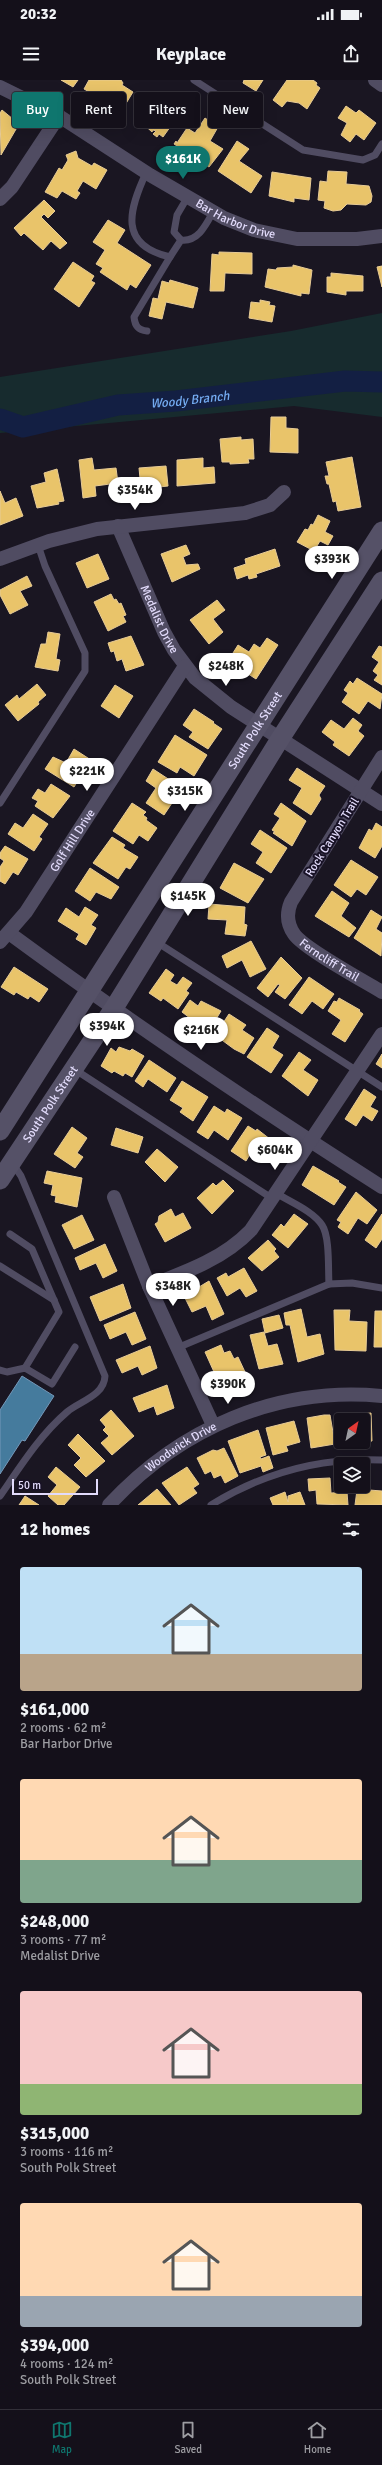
<!DOCTYPE html>
<meta charset="utf-8">
<style>
body{margin:0;font-family:Signika,sans-serif;background:#1d1923;color:#f1f3f6;height:100vh;display:flex;flex-direction:column;font-size:15px;white-space:nowrap}
*{box-sizing:border-box;margin:0}
p{font-size:13px;color:#9d9da2}
.icon{flex:none;width:22px;height:22px;fill:none;stroke:currentColor;stroke-width:2;stroke-linecap:round;stroke-linejoin:round}
.map{position:relative;height:1425px;overflow:hidden}
.details{display:flex;flex-direction:column;background:#14101a;flex:1}
.details>*{flex:none}
.guide{position:absolute;left:12px;top:12px;width:358px;height:36px;display:flex;gap:8px}
.needle{width:26px;rotate:33deg}
.buttons{position:absolute;left:334px;top:1333px;display:grid;gap:8px}
.buttons a{display:grid;place-items:center;width:36px;height:36px;border-radius:4px;background:#14101a;box-shadow:0 4px 16px #0002,0 0 0 1px #333039;font-size:20px}
.scale{position:absolute;left:12px;bottom:10px;width:86px;box-sizing:border-box;padding-left:4px;border:2px solid #e2dbfb;border-top:0;font-size:11px;line-height:14px;white-space:nowrap;color:#e2dbfb;-webkit-text-stroke:3px #181226;paint-order:stroke}
.price{position:absolute;translate:-50% -34px;padding:0 9px;border-radius:14px;background:#fff;color:#222;font-size:13px;line-height:26px;filter:drop-shadow(0 1px 2px #0008)}
.price::after{content:'';position:absolute;left:50%;top:24px;width:12px;height:9px;margin-left:-6px;background:inherit;clip-path:polygon(0 0,100% 0,50% 100%)}
.price.selected{background:#0f766e;color:#fff}
ul{padding:0;list-style:none}
li{display:grid;align-content:center;gap:8px;height:212px;padding:0 20px}
li span{display:grid;place-items:center;height:124px;border-radius:4px;color:#555}
li>.icon{margin-inline-start:auto}
span .icon{width:72px;height:72px;fill:#fffc;stroke-width:1}
li b{font-size:17px}
h2{display:flex;justify-content:space-between;align-items:center;height:48px;padding:0 20px;font-size:17px}
.tag{padding:0 14px;border-radius:4px;background:#14101a;box-shadow:0 4px 16px #0002,0 0 0 1px #333039;font-size:14px;line-height:36px}
.tag.selected{background:#0f766e;color:#fff}
.status{display:flex;justify-content:space-between;align-items:center;height:28px;padding:0 20px;background:#14101a;direction:ltr}
.status svg{height:11px;fill:currentColor}
header{display:flex;justify-content:space-between;align-items:center;height:52px;padding:0 20px;background:#14101a;font-size:18px;font-weight:700}
.menu{display:flex;justify-content:space-around;align-items:center;height:56px;border-top:1px solid #333039;background:#14101a;font-size:11px;color:#9d9da2}
.menu a{display:grid;justify-items:center;gap:2px}
.menu .selected{color:#0f766e}
.map>svg:first-child{display:block}
.green{fill:#172b2e}
.homes{fill:#e9c46a;stroke:#e7cb96}
.public{fill:#457b9d;stroke:#7498b9}
.lines{fill:none;stroke-linecap:round;stroke-linejoin:round}
.river{stroke:#131f43;stroke-width:21}
.service{stroke:#504c62;stroke-width:7}
.minor{stroke:#504c62;stroke-width:14}
.secondary{stroke:#555167;stroke-width:19}
.labels{text-anchor:middle;stroke-width:4;stroke-linejoin:round;paint-order:stroke}
.street-label{font-size:12px;fill:#e2dbfb;stroke:#181226}
.water-label{font-size:13px;font-style:italic;fill:#74abf1;stroke:#181226}
</style>
<div class="status"><b>20:32</b><svg viewBox="0 0 49 12"><path d="M0 12V9h3v3zM5 12V6h3v6zM10 12V3h3v9zM15 12V0h3v12zM26 1h20v11H26zM47 4h2v5h-2z"/></svg></div>
<header><svg class="icon" aria-label="menu" viewBox="0 0 24 24"><path d="M4 6h16M4 12h16M4 18h16"/></svg>Keyplace<svg class="icon" aria-label="share" viewBox="0 0 24 24"><path d="M12 15V3M7 8l5-5 5 5M5 13v7h14v-7"/></svg></header>
<div class="map">
<svg width="382" height="1425" viewBox="0 0 382 1425">
<rect width="100%" height="100%" fill="#1a1622"/>
<polygon class="green" points="382,233 382,337 294,326 0,353 0,297 291,251"/>
<g class="homes">
<polygon points="61,0 78,0 73,7"/>
<polygon points="89,0 121,0 123,3 122,5 133,12 122,30 84,9"/>
<polygon points="244,0 263,0 256,11 243,3"/>
<polygon points="287,0 313,0 317,3 316,5 320,8 307,29 299,23 287,21 282,27 273,20"/>
<polygon points="142,18 173,43 163,57 159,54 157,57 153,54 156,51 153,50 152,52 139,40 143,35 134,29"/>
<polygon points="346,26 356,33 359,30 376,43 364,60 356,54 350,62 341,55 347,43 338,38"/>
<polygon points="2,30 19,44 1,75 0,33"/>
<polygon points="205,38 218,47 210,61 223,69 209,87 174,64 176,61 177,63 187,48 195,53"/>
<polygon points="237,61 249,69 239,81 262,96 251,113 218,91"/>
<polygon points="76,71 78,78 92,86 94,83 107,90 96,109 83,101 77,111 80,113 76,119 62,111 57,118 45,112 59,88 62,90 68,80 66,75"/>
<polygon points="328,91 347,92 346,104 369,106 372,116 371,122 366,125 347,124 341,130 333,131 324,128 325,121 318,120 320,101 327,102"/>
<polygon points="272,92 311,98 309,120 294,118 294,122 269,116"/>
<polygon points="44,120 55,131 48,138 44,134 41,137 67,163 60,169 51,161 43,170 24,153 21,156 14,148"/>
<polygon points="108,140 125,150 117,163 151,185 136,208 130,204 127,210 100,192 103,188 96,184 105,170 93,162"/>
<polygon points="219,172 252,173 252,194 225,193 224,211 210,211 212,174 219,175"/>
<polygon points="73,182 94,196 91,201 95,203 79,227 54,209"/>
<polygon points="293,185 312,190 309,214 301,213 301,216 265,207 268,189 276,190 277,188 293,187"/>
<polygon points="382,186 382,207 377,187"/>
<polygon points="331,193 363,196 363,211 346,211 346,215 327,212 327,197 331,197"/>
<polygon points="170,200 198,208 193,228 166,222 162,239 149,236 153,218 158,219 162,201 169,203"/>
<polygon points="260,220 270,222 269,225 275,226 272,242 249,238 251,222 260,223"/>
<polygon points="271,337 286,337 286,348 298,349 298,373 270,372"/>
<polygon points="241,357 241,360 253,359 254,379 248,379 249,383 230,384 230,382 222,382 220,359"/>
<polygon points="352,377 361,427 338,431 336,421 333,422 329,404 327,404 325,396 329,396 326,382"/>
<polygon points="92,378 94,390 116,388 118,403 95,406 96,416 83,418 79,380"/>
<polygon points="203,378 203,388 214,387 215,403 177,406 177,380"/>
<polygon points="166,386 168,406 141,409 139,388"/>
<polygon points="57,389 64,421 58,422 59,424 37,428 31,406 46,402 44,393"/>
<polygon points="0,411 5,423 16,418 23,436 0,445"/>
<polygon points="318,435 330,441 325,452 333,456 328,465 320,461 314,471 297,462 305,449 308,450 311,444 313,445"/>
<polygon points="186,465 190,474 183,477 186,485 198,484 200,489 172,502 161,474"/>
<polygon points="275,469 280,486 256,494 257,497 249,499 248,495 237,499 234,488 246,484 245,479"/>
<polygon points="98,474 109,499 87,508 76,483"/>
<polygon points="27,496 32,506 20,511 28,525 10,534 0,515 0,510"/>
<polygon points="111,514 114,520 116,519 119,524 121,523 126,535 123,536 126,542 108,551 94,522"/>
<polygon points="217,520 225,530 213,539 223,552 209,564 190,540"/>
<polygon points="48,552 60,554 56,579 60,580 58,591 35,587 41,564 46,564"/>
<polygon points="131,556 144,585 126,591 122,579 117,581 114,571 111,572 108,563"/>
<polygon points="267,558 278,565 256,599 228,581 238,565 249,572 254,564 260,568"/>
<polygon points="379,566 382,567 382,605 374,600 378,595 373,591 379,582 372,577"/>
<polygon points="357,598 382,614 380,629 368,621 359,634 342,622 348,613 344,610 350,601 353,604"/>
<polygon points="37,604 46,615 38,622 39,624 18,641 5,625 17,615 19,619"/>
<polygon points="115,605 133,616 119,638 101,626"/>
<polygon points="194,629 214,642 213,643 222,649 208,669 189,657 193,652 183,645"/>
<polygon points="353,638 362,645 358,651 364,656 349,676 333,665 335,662 322,652 331,640 344,649"/>
<polygon points="175,655 207,675 194,696 180,687 177,693 158,682"/>
<polygon points="74,669 91,680 74,707 45,689 53,677 66,683"/>
<polygon points="297,688 325,706 319,715 321,719 311,735 293,723 302,708 289,700"/>
<polygon points="153,689 182,708 164,735 146,723 156,708 146,701"/>
<polygon points="51,704 70,716 53,738 35,726 38,721 32,718 38,709 45,713"/>
<polygon points="132,723 146,732 143,735 147,738 146,740 157,748 148,761 139,755 133,764 113,751"/>
<polygon points="281,723 306,741 292,766 273,753 275,752 272,750 280,738 274,734"/>
<polygon points="33,734 48,744 39,757 42,759 34,771 8,754 15,743 23,748"/>
<polygon points="376,743 382,747 382,766 375,778 359,768 369,749 372,751"/>
<polygon points="260,750 287,768 271,793 256,783 263,772 251,764"/>
<polygon points="112,757 125,765 123,768 138,777 130,789 126,787 118,799 93,783"/>
<polygon points="5,766 28,779 18,795 13,792 5,804 0,801 0,787 4,781 0,778 0,773"/>
<polygon points="351,780 378,797 366,815 357,809 351,817 334,805"/>
<polygon points="234,783 264,799 248,823 220,808"/>
<polygon points="90,788 119,807 111,819 96,812 90,821 75,811"/>
<polygon points="332,811 349,823 341,836 356,848 349,857 315,836"/>
<polygon points="209,824 245,827 244,844 247,845 245,856 225,854 227,840 208,839"/>
<polygon points="85,827 98,835 91,845 96,848 86,865 76,859 79,854 58,841 66,828 79,837"/>
<polygon points="371,830 382,837 376,849 382,853 381,876 354,858"/>
<polygon points="251,861 266,889 250,897 242,880 227,888 222,876"/>
<polygon points="281,877 302,898 285,919 275,912 280,905 278,904 268,917 257,908"/>
<polygon points="14,887 48,909 39,922 30,916 28,919 16,912 14,915 1,907"/>
<polygon points="166,889 174,895 170,901 177,905 183,897 192,903 186,911 189,913 178,929 163,918 161,921 149,913"/>
<polygon points="309,897 334,914 323,929 312,921 302,934 289,925"/>
<polygon points="339,918 360,930 359,931 363,934 345,962 332,954 341,940 328,931 334,921 337,922"/>
<polygon points="190,920 198,926 201,921 221,931 210,949 200,943 199,945 182,932"/>
<polygon points="229,934 246,945 242,950 254,958 244,974 234,969 215,955"/>
<polygon points="267,948 279,956 272,968 283,975 271,993 247,977"/>
<polygon points="119,967 130,971 132,969 144,976 132,997 125,993 123,996 114,991 112,993 101,986 111,968 116,972"/>
<polygon points="299,972 311,980 303,990 318,1000 308,1016 282,996"/>
<polygon points="382,974 382,988 376,984"/>
<polygon points="149,980 176,998 167,1012 148,999 143,1007 135,1001"/>
<polygon points="182,1001 208,1017 193,1041 180,1032 183,1028 170,1020"/>
<polygon points="364,1009 376,1017 370,1027 378,1031 372,1041 363,1035 356,1046 345,1039"/>
<polygon points="214,1026 225,1033 227,1029 242,1038 228,1060 214,1050 208,1059 197,1052"/>
<polygon points="248,1046 256,1051 257,1049 275,1063 265,1077 253,1069 246,1081 231,1071"/>
<polygon points="72,1047 87,1058 77,1073 83,1077 75,1088 54,1074"/>
<polygon points="116,1048 143,1057 138,1073 111,1065"/>
<polygon points="157,1069 178,1087 165,1102 145,1082"/>
<polygon points="313,1086 339,1101 338,1102 346,1107 334,1125 302,1105"/>
<polygon points="47,1091 82,1098 77,1127 55,1122 56,1116 51,1115 53,1105 44,1103"/>
<polygon points="223,1100 234,1111 212,1134 197,1118 213,1103 216,1106"/>
<polygon points="356,1112 377,1130 367,1144 358,1138 348,1154 338,1147 341,1142 337,1140"/>
<polygon points="171,1129 175,1137 183,1133 191,1148 165,1162 155,1144 158,1142 159,1136"/>
<polygon points="294,1134 308,1144 288,1168 272,1155 281,1144 284,1147"/>
<polygon points="382,1134 382,1159 376,1168 365,1160"/>
<polygon points="82,1135 94,1160 74,1169 62,1145"/>
<polygon points="268,1160 276,1169 274,1171 279,1177 262,1191 248,1178"/>
<polygon points="105,1164 117,1191 103,1198 96,1183 80,1190 75,1178"/>
<polygon points="244,1188 257,1211 246,1217 240,1208 227,1216 217,1198 226,1193 228,1197"/>
<polygon points="209,1201 224,1234 212,1240 206,1226 192,1232 184,1216"/>
<polygon points="123,1204 131,1228 100,1241 90,1217"/>
<polygon points="301,1229 307,1257 320,1254 324,1274 298,1282 290,1245 286,1245 284,1233"/>
<polygon points="334,1230 350,1230 349,1241 367,1242 366,1271 335,1270"/>
<polygon points="375,1231 382,1231 382,1267 374,1267"/>
<polygon points="135,1232 146,1259 132,1265 126,1252 110,1259 104,1245"/>
<polygon points="279,1235 283,1248 265,1253 262,1239"/>
<polygon points="264,1252 268,1266 277,1264 283,1284 259,1289 250,1255"/>
<polygon points="221,1265 224,1273 230,1271 234,1279 238,1277 245,1292 228,1302 227,1299 219,1303 205,1272"/>
<polygon points="150,1266 157,1288 142,1295 138,1286 122,1293 116,1280"/>
<polygon points="167,1305 174,1328 157,1335 154,1326 139,1332 133,1318"/>
<polygon points="111,1330 134,1356 112,1375 101,1363 109,1356 103,1350 106,1347 100,1340"/>
<polygon points="371,1333 372,1361 363,1362 363,1340 342,1340 342,1335"/>
<polygon points="324,1335 330,1335 335,1364 311,1368 307,1338"/>
<polygon points="294,1341 300,1362 286,1366 288,1371 273,1375 266,1348"/>
<polygon points="258,1350 266,1375 260,1377 261,1379 269,1376 273,1388 263,1392 261,1386 240,1393 228,1361"/>
<polygon points="78,1354 105,1381 86,1397 74,1385 81,1378 68,1365"/>
<polygon points="224,1368 238,1396 225,1403 221,1395 214,1398 211,1391 205,1394 197,1378 213,1370 217,1371"/>
<polygon points="56,1387 80,1407 64,1425 58,1425 48,1416 57,1405 48,1397"/>
<polygon points="187,1387 199,1404 193,1408 197,1413 179,1425 162,1403"/>
<polygon points="330,1398 331,1413 347,1412 348,1425 317,1424 316,1410 309,1411 308,1399"/>
<polygon points="363,1399 370,1399 369,1410 382,1411 382,1425 355,1425 357,1410 353,1410 354,1406 363,1406"/>
<polygon points="157,1409 171,1425 138,1425"/>
<polygon points="285,1412 288,1422 288,1416 300,1412 305,1425 273,1425 270,1418"/>
<polygon points="25,1416 39,1425 19,1425"/>
</g>
<polygon class="public" points="22,1296 54,1316 25,1361 22,1360 0,1394 0,1330"/>
<g class="lines">
<path class="river" id="s1" d="M0,339L23,347L118,325L176,321L345,301L382,302"/>
<g class="service">
<polyline points="194,0 303,70 363,80 375,75 382,64"/>
<path d="M146,93C129,130 118,165 170,177L181,160C198,162 206,145 213,132"/>
<polyline points="181,160 174,152 177,135 187,118"/>
<path d="M147,251C138,250 135,246 134,237L170,177"/>
<polyline points="0,723 85,591 85,573 45,486 38,465"/>
<polyline points="155,861 382,1007"/>
<polyline points="74,989 273,1119"/>
<path d="M276,1113C290,1122 313,1131 322,1145C330,1157 328,1189 329,1204"/>
<polyline points="10,1154 32,1169 59,1232 25,1288"/>
<polyline points="0,1186 54,1220"/>
<polyline points="177,1268 329,1204 352,1203 382,1208"/>
<polyline points="0,1290 7,1292 25,1288 52,1304 75,1267"/>
<path d="M0,1416C20,1387 40,1355 67,1332C80,1321 104,1316 105,1296L21,1096L13,1084"/>
<path d="M211,1425C263,1393 321,1377 382,1380"/>
</g>
<g class="minor">
<polyline points="375,0 382,5"/>
<path id="s2" d="M0,7L59,36L150,95L224,138L254,150L297,159H357L382,156"/>
<polyline points="0,119 12,107 59,36"/>
<path id="s3" d="M118,446L164,552L174,570L195,598L231,627L382,724"/>
<polyline points="0,479 49,461 97,449 245,433 270,425 284,412"/>
<path id="s4" d="M382,677L291,822C286,834 287,844 294,854C303,868 364,901 382,912"/>
<path d="M9,853C130,942 255,1026 382,1107"/>
<path id="s5" d="M0,862L26,832L185,586"/>
<polyline points="114,1117 149,1206 213,1345"/>
<path d="M149,1206C186,1192 223,1179 251,1150L382,954"/>
<path id="s6" d="M109,1425C180,1348 277,1306 382,1316"/>
</g>
<g class="secondary">
<path id="s7" d="M0,1051L382,451"/>
<path id="s8" d="M0,1100L114,928L280,659L382,501"/>
</g>
</g>
<g class="labels">
<g class="street-label">
<text dy="4" stroke="none"><textPath href="#s2" startOffset="271">Bar Harbor Drive</textPath></text>
<text dy="4" stroke="none"><textPath href="#s3" startOffset="102">Medalist Drive</textPath></text>
<text dy="4" stroke="none"><textPath href="#s7" startOffset="475">South Polk Street</textPath></text>
<text transform="translate(332 757) rotate(-58)" y="4">Rock Canyon Trail</text>
<text dy="4" stroke="none"><textPath href="#s5" startOffset="125">Golf Hill Drive</textPath></text>
<text dy="4" stroke="none"><textPath href="#s4" startOffset="249">Ferncliff Trail</textPath></text>
<text dy="4" stroke="none"><textPath href="#s8" startOffset="91">South Polk Street</textPath></text>
<text dy="4" stroke="none"><textPath href="#s6" startOffset="93">Woodwick Drive</textPath></text>
</g>
<g class="water-label">
<text dy="5" stroke="none"><textPath href="#s1" startOffset="194">Woody Branch</textPath></text>
</g>
</g>
</svg>
<div class="buttons">
<a><svg class="needle" viewBox="-14 -14 28 28"><path d="M0-13l5 13h-10z" fill="#e53935"/><path d="M0 13l5-13h-10z" fill="#9d9da2"/></svg></a>
<a><svg class="icon" aria-label="layers" viewBox="0 0 24 24"><path d="M12 4l9 5-9 5-9-5zM3 14l9 5 9-5"/></svg></a>
</div>
<div class="scale">50 m</div>
<b class="price selected" style="left:183px;top:100px">$161K</b>
<b class="price" style="left:135px;top:431px">$354K</b>
<b class="price" style="left:332px;top:500px">$393K</b>
<b class="price" style="left:226px;top:607px">$248K</b>
<b class="price" style="left:87px;top:712px">$221K</b>
<b class="price" style="left:185px;top:732px">$315K</b>
<b class="price" style="left:188px;top:837px">$145K</b>
<b class="price" style="left:107px;top:967px">$394K</b>
<b class="price" style="left:201px;top:971px">$216K</b>
<b class="price" style="left:275px;top:1091px">$604K</b>
<b class="price" style="left:173px;top:1227px">$348K</b>
<b class="price" style="left:228px;top:1325px">$390K</b>
<div class="guide">
<a class="tag selected">Buy</a>
<a class="tag">Rent</a>
<a class="tag">Filters</a>
<a class="tag">New</a>
</div>
</div>
<section class="details">
<h2>12 homes<svg class="icon" aria-label="filters" viewBox="0 0 24 24"><path d="M4 7h16M4 17h16"/><circle cx="9" cy="7" r="2"/><circle cx="15" cy="17" r="2"/></svg></h2>
<ul>
<li><span style="background:linear-gradient(#bfe0f5 70%,#b9a48a 0)"><svg class="icon" aria-label="home" viewBox="0 0 24 24"><path d="M3 11l9-7 9 7M6 9v11h12V9"/></svg></span><div><b>$161,000</b><p>2 rooms · 62 m²</p><p>Bar Harbor Drive</p></div></li>
<li><span style="background:linear-gradient(#ffd9b3 65%,#7fa58c 0)"><svg class="icon" aria-label="home" viewBox="0 0 24 24"><path d="M3 11l9-7 9 7M6 9v11h12V9"/></svg></span><div><b>$248,000</b><p>3 rooms · 77 m²</p><p>Medalist Drive</p></div></li>
<li><span style="background:linear-gradient(#f6c9c9 75%,#8fb573 0)"><svg class="icon" aria-label="home" viewBox="0 0 24 24"><path d="M3 11l9-7 9 7M6 9v11h12V9"/></svg></span><div><b>$315,000</b><p>3 rooms · 116 m²</p><p>South Polk Street</p></div></li>
<li><span style="background:linear-gradient(#ffd9b3 75%,#9aa5b1 0)"><svg class="icon" aria-label="home" viewBox="0 0 24 24"><path d="M3 11l9-7 9 7M6 9v11h12V9"/></svg></span><div><b>$394,000</b><p>4 rooms · 124 m²</p><p>South Polk Street</p></div></li>
</ul>
</section>
<nav class="menu">
<a class="selected"><svg class="icon" aria-label="map" viewBox="0 0 24 24"><path d="M3 6l6-2 6 2 6-2v14l-6 2-6-2-6 2zM9 4v14M15 6v14"/></svg>Map</a>
<a><svg class="icon" aria-label="saved" viewBox="0 0 24 24"><path d="M7 4h10v16l-5-4-5 4z"/></svg>Saved</a>
<a><svg class="icon" aria-label="home" viewBox="0 0 24 24"><path d="M3 11l9-7 9 7M6 9v11h12V9"/></svg>Home</a>
</nav>
